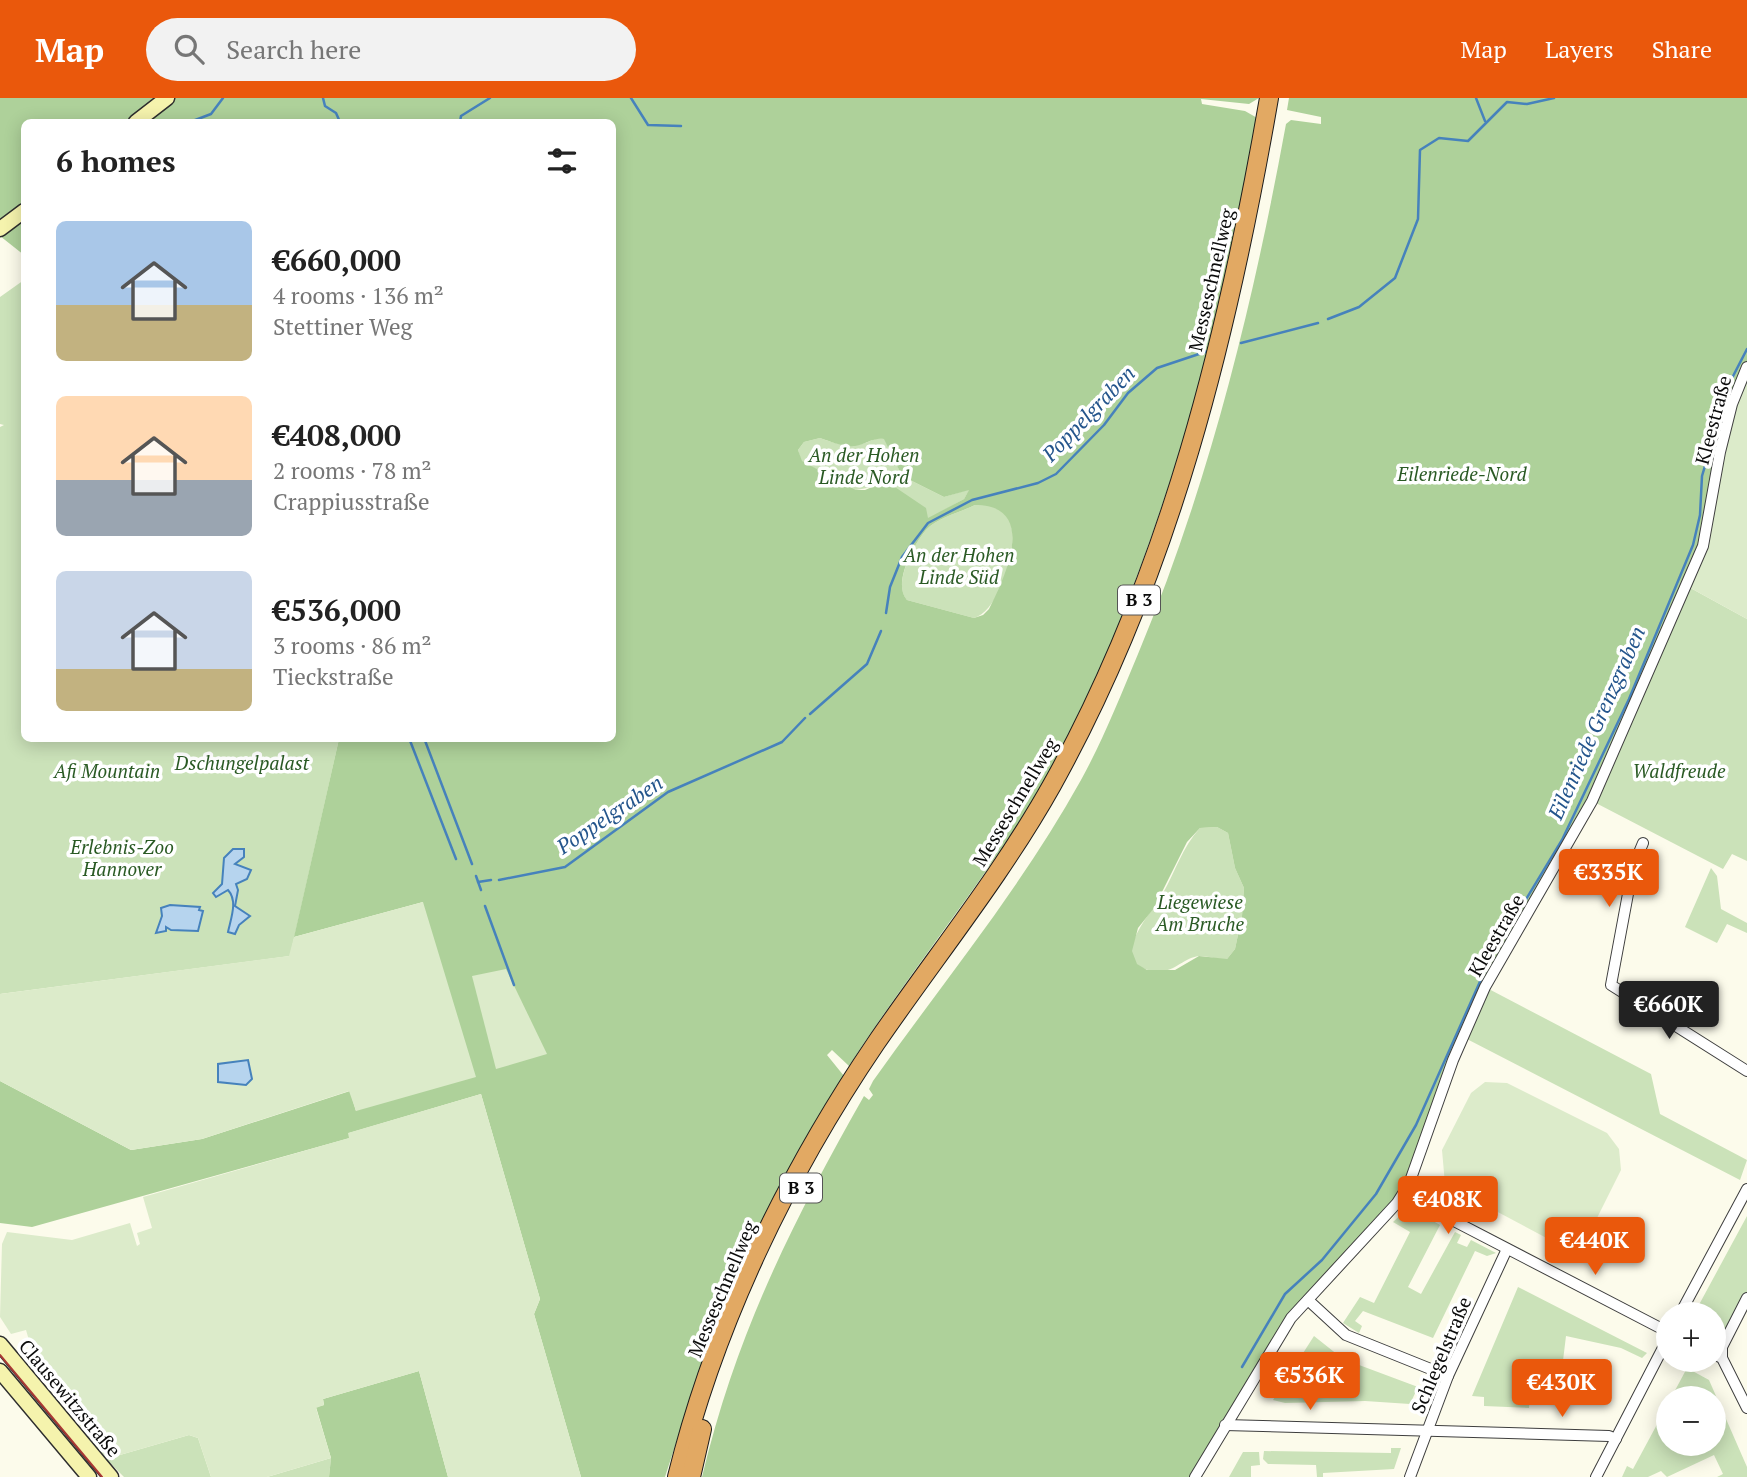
<!DOCTYPE html>
<meta charset="utf-8">
<style>
body{margin:0;font-family:"PT Serif",serif;background:#f2f2f2;color:#222;height:100vh;display:flex;flex-direction:column;font-size:26px;white-space:nowrap}
*{box-sizing:border-box;margin:0}
p{font-size:23px;color:#767676}
.icon{flex:none;width:38px;height:38px;fill:none;stroke:currentColor;stroke-width:2;stroke-linecap:round;stroke-linejoin:round}
.map{position:relative;flex:1;overflow:hidden}
.drawer{position:absolute;left:21px;top:21px;width:595px;height:623px;display:flex;flex-direction:column;background:#fff;border-radius:10px;box-shadow:0 4px 18px #0003}
.drawer>*{flex:none}
.buttons{position:absolute;left:1656px;top:1204px;display:grid;gap:14px}
.buttons a{display:grid;place-items:center;width:70px;height:70px;border-radius:50%;background:#fff;box-shadow:0 4px 18px #0003;font-size:35px}
.price{position:absolute;translate:-50% -60px;padding:0 16px;border-radius:7px;background:#ea580c;color:#fff;font-size:23px;line-height:46px;filter:drop-shadow(0 2px 4px #0008)}
.price::after{content:'';position:absolute;left:50%;top:42px;width:21px;height:16px;margin-left:-10px;background:inherit;clip-path:polygon(0 0,100% 0,50% 100%)}
.price.selected{background:#222;color:#fff}
ul{padding:0;list-style:none}
li{display:flex;align-items:center;gap:21px;height:175px;padding:0 35px}
li span{display:grid;place-items:center;flex:none;width:196px;height:140px;border-radius:10px;color:#555}
li>.icon{margin-inline-start:auto}
span .icon{width:84px;height:84px;fill:#fffc;stroke-width:1}
li b{font-size:30px}
h2{display:flex;justify-content:space-between;align-items:center;height:84px;padding:0 35px;font-size:30px}
header{display:flex;align-items:center;gap:42px;box-sizing:border-box;height:98px;padding:0 35px;background:#ea580c;color:#fff}
header strong{font-size:33px}
nav{display:flex;gap:38px;margin-inline-start:auto;font-size:24px}
.search{width:490px;height:63px;background:#f2f2f2;display:flex;align-items:center;gap:18px;box-sizing:border-box;padding:0 24px;border-radius:38px;color:#767676;font-size:26px}
.map>svg:first-child{display:block}
.green{fill:#cbe2b9}
.forest{fill:#aed19a;fill-rule:evenodd}
.pitch{fill:#dcebca}
.water{fill:#b6d4ee;stroke:#4682bc;stroke-width:2}
.lines{fill:none;stroke-linecap:round;stroke-linejoin:round}
.stream{stroke:#4682bc;stroke-width:2.5}
.street-casing{stroke:#3e3e3e;stroke-width:12}
.secondary-casing{stroke:#2d2d2d;stroke-width:17}
.highway-casing{stroke:#1c1c1c;stroke-width:20}
.street{stroke:#fff;stroke-width:10}
.secondary{stroke:#f5f3ad;stroke-width:14}
.highway{stroke:#e2a963;stroke-width:18}
.tram{stroke:#a93934;stroke-width:2}
.labels{text-anchor:middle;stroke-width:7;stroke-linejoin:round;paint-order:stroke}
.shield{fill:#fff;stroke:#545454;stroke-width:2}
.shield-label{font-size:18px;font-weight:bold;fill:#0b0b0b}
.street-label{font-size:19px;fill:#0b0b0b;stroke:#fff}
.park-label{font-size:19px;font-style:italic;fill:#2a5a24;stroke:#fff}
.water-label{font-size:21px;font-style:italic;fill:#24558c;stroke:#fff}
</style>
<header>
<strong>Map</strong>
<div class="search"><svg class="icon" aria-label="search" viewBox="0 0 24 24"><circle cx="10" cy="10" r="6"/><path d="M15 15l6 6"/></svg>Search here</div>
<nav><a>Map</a><a>Layers</a><a>Share</a></nav>
</header>
<div class="map">
<svg width="1747" height="1379" viewBox="0 0 1747 1379">
<rect width="100%" height="100%" fill="#fcfbeb"/>
<g class="green">
<polygon points="24,182 24,640 339,641 290,858 0,896 0,329 4,327 0,326 0,199"/>
<path d="M820,340C834,345 846,349 861,346C871,344 875,339 885,341L902,378L944,399L970,391L964,401L928,421L872,389L856,392L801,363L798,352L804,344Z"/>
<path d="M975,407C986,407 998,406 1006,415C1024,437 1001,513 974,520L907,502C892,487 914,446 926,432C937,420 961,414 975,407Z"/>
<polygon points="1685,487 1747,521 1747,763 1732,756 1723,771 1592,703"/>
<path d="M1217,729L1228,735L1235,770L1244,790L1242,818L1235,851L1227,861C1217,862 1209,858 1200,858C1181,859 1172,881 1145,871C1110,858 1154,812 1163,795C1176,772 1182,750 1200,730Z"/>
<polygon points="1711,770 1717,778 1721,811 1747,825 1747,835 1727,826 1717,845 1685,829"/>
<polygon points="1485,889 1651,976 1660,1016 1747,1062 1740,1082 1463,939"/>
<polygon points="1409,1109 1440,1127 1408,1189 1421,1196 1455,1134 1461,1137 1457,1145 1467,1149 1471,1142 1496,1155 1487,1158 1475,1153 1433,1240 1363,1213 1355,1223 1362,1228 1359,1235 1343,1225 1360,1199 1374,1205 1410,1134 1393,1124"/>
<polygon points="1747,1118 1747,1196 1719,1250 1713,1247 1713,1216 1694,1216"/>
<polygon points="1518,1189 1647,1255 1642,1260 1621,1250 1566,1238 1561,1279 1564,1280 1563,1290 1554,1289 1554,1277 1532,1276 1529,1310 1484,1308 1484,1299 1472,1298"/>
<polygon points="1314,1238 1343,1261 1418,1289 1410,1306 1365,1303 1285,1305 1273,1302"/>
<polygon points="1687,1270 1709,1282 1747,1369 1747,1379 1717,1379 1723,1376 1714,1357 1667,1379 1661,1373 1648,1379 1622,1379 1627,1368 1633,1371 1668,1306 1668,1346 1713,1346 1713,1300 1671,1300"/>
<polygon points="189,1337 198,1340 211,1379 124,1379 106,1361"/>
<polygon points="1391,1350 1401,1350 1394,1371 1323,1375 1323,1379 1317,1379 1316,1367 1268,1366 1263,1361 1264,1353 1391,1355"/>
<polygon points="1243,1354 1259,1354 1260,1367 1251,1368 1251,1379 1229,1379"/>
<polygon points="331,1360 329,1379 267,1379"/>
</g>
<g class="forest">
<path d="M0,0H1259L1249,6L1201,1L1202,6L1245,13L1259,21C1230,180 1191,336 1134,486C1110,550 1084,616 1049,675C990,777 913,868 849,968L832,952L827,957L844,978L748,1150L704,1258L665,1379H581L534,1216L540,1201L481,996L349,1035L350,1040L32,1129L0,1125V983L131,1052L202,1041L350,993L356,1013L423,804L294,839L339,641L612,640V24H24V157L0,138ZM820,340C832,344 843,349 855,348C866,346 874,339 884,341L902,378L944,399L969,392L964,401L928,420L926,410L886,383L865,392H856L802,363L798,352L804,344ZM975,407C1038,407 1006,478 989,511L983,517L974,520L907,502C892,486 914,446 926,432C937,420 961,414 975,407Z"/>
<path d="M1289,0H1747V269L1703,448L1608,668L1485,889L1409,1086L1291,1220L1195,1379H702C737,1234 791,1127 864,998L869,1002L873,997L869,991L873,983C944,883 1021,790 1081,682C1103,642 1120,599 1138,556C1209,386 1253,207 1286,26L1291,22L1321,26V19L1287,12ZM1217,729L1228,735L1235,770L1244,790L1242,818L1235,851L1227,861L1199,858L1175,872H1147L1137,866L1132,853L1138,830L1154,810L1187,744L1200,730Z"/>
<polygon points="419,1273 448,1379 329,1379 331,1360 316,1309 324,1307 323,1301"/>
</g>
<g class="pitch">
<polygon points="1747,269 1747,521 1685,487 1703,448 1720,354"/>
<polygon points="423,804 476,979 356,1013 349,993 202,1041 131,1052 0,983 0,896 289,858 294,839"/>
<polygon points="506,871 547,956 496,971 472,878"/>
<polygon points="1485,984 1507,985 1607,1035 1619,1051 1621,1072 1590,1134 1572,1143 1554,1144 1445,1086 1442,1052 1471,995"/>
<polygon points="481,996 540,1201 534,1216 581,1379 448,1379 419,1273 323,1301 324,1307 316,1310 331,1360 267,1379 211,1379 198,1340 189,1337 106,1361 38,1273 26,1232 11,1236 0,1219 2,1146 7,1134 72,1142 130,1125 137,1148 140,1146 137,1135 152,1130 143,1099 349,1040 348,1035"/>
</g>
<g class="water">
<path d="M233,751H244V759L235,766L251,772L247,781L236,786L238,792L235,808L250,818L239,827L235,836L228,834C231,820 238,803 228,792L216,799L213,795L222,786L224,760Z"/>
<polygon points="170,807 200,809 199,812 203,813 198,833 171,832 166,829 166,833 156,835 162,818 161,810"/>
<polygon points="248,962 252,981 246,987 218,984 218,966"/>
</g>
<g class="lines">
<g class="stream">
<polyline points="323,0 325,8 336,15 340,24"/>
<polyline points="631,0 648,27 681,28"/>
<polyline points="1476,0 1485,23"/>
<polyline points="190,24 211,16 223,0"/>
<polyline points="460,24 461,18 490,0"/>
<polyline points="1328,221 1359,209 1395,180 1418,121 1420,52 1439,40 1468,43 1507,4 1527,6 1554,0"/>
<polyline points="1241,245 1318,225"/>
<polyline points="886,515 890,489 902,459 928,425 972,402 1038,385 1056,376 1104,327 1128,295 1157,270 1208,253"/>
<polyline points="810,616 867,566 881,533"/>
<polyline points="409,640 456,761"/>
<polyline points="424,640 472,766"/>
<polyline points="476,778 481,792"/>
<polyline points="499,782 565,769 668,694 782,644 805,620"/>
<polyline points="478,784 491,782"/>
<polyline points="485,808 514,887"/>
<polyline points="1242,1269 1285,1196 1322,1162 1376,1096 1416,1027 1491,859 1562,742 1629,601 1693,447 1700,417 1702,378 1730,284 1747,251"/>
</g>
<g class="street-casing">
<g id="street">
<polyline points="1643,745 1633,769 1611,887 1747,973"/>
<polyline points="1404,1097 1668,1234"/>
<polyline points="1308,1202 1346,1237 1448,1278"/>
<polyline points="1680,1216 1747,1091"/>
<polyline points="1713,1256 1722,1260 1747,1310"/>
<polyline points="1722,1260 1722,1249 1747,1200"/>
<polyline points="1225,1327 1609,1338 1616,1341"/>
<polyline points="1195,1379 1291,1220 1397,1105 1409,1086 1453,962 1485,889 1592,703 1703,448 1720,354 1732,306 1747,269"/>
<polyline points="1410,1379 1448,1278 1507,1151"/>
<polyline points="1596,1379 1668,1240"/>
</g>
</g>
<g class="secondary-casing">
<g id="secondary">
<polyline points="136,24 167,0"/>
<polyline points="0,131 24,113"/>
<polyline points="0,1246 111,1379"/>
<polyline points="0,1273 89,1379"/>
</g>
</g>
<g class="highway-casing">
<g id="highway">
<path d="M677,1379C715,1225 787,1076 876,945C935,859 1001,778 1052,687C1170,475 1228,237 1269,0"/>
<polyline points="691,1379 702,1331"/>
</g>
</g>
<use href="#street" class="street"/>
<use href="#secondary" class="secondary"/>
<use href="#highway" class="highway"/>
<polyline class="tram" points="0,1257 102,1379"/>
</g>
<g class="labels">
<g class="shield">
<rect x="1118" y="487.5" width="42" height="29" rx="5"/>
<rect x="780" y="1075.5" width="42" height="29" rx="5"/>
</g>
<g class="shield-label">
<text x="1139" y="508">B 3</text>
<text x="801" y="1096">B 3</text>
</g>
<g class="street-label">
<text transform="translate(1211 182) rotate(-77)" y="7">Messeschnellweg</text>
<text transform="translate(1713 322) rotate(-75)" y="7">Kleestraße</text>
<text transform="translate(1015 704) rotate(-59)" y="7">Messeschnellweg</text>
<text transform="translate(1496 837) rotate(-60)" y="7">Kleestraße</text>
<text transform="translate(722 1191) rotate(-67)" y="7">Messeschnellweg</text>
<text transform="translate(1441 1257) rotate(-67)" y="7">Schlegelstraße</text>
<text transform="translate(70 1300) rotate(50)" y="7">Clausewitzstraße</text>
</g>
<g class="park-label">
<text x="864" y="364">An der Hohen<tspan x="864" dy="22">Linde Nord</tspan></text>
<text x="1462" y="383">Eilenriede-Nord</text>
<text x="959" y="464">An der Hohen<tspan x="959" dy="22">Linde Süd</tspan></text>
<text x="242" y="672">Dschungelpalast</text>
<text x="107" y="680">Afi Mountain</text>
<text x="1679" y="680">Waldfreude</text>
<text x="122" y="756">Erlebnis-Zoo<tspan x="122" dy="22">Hannover</tspan></text>
<text x="1200" y="811">Liegewiese<tspan x="1200" dy="22">Am Bruche</tspan></text>
</g>
<g class="water-label">
<text transform="translate(1089 316) rotate(-46)" y="7">Poppelgraben</text>
<text transform="translate(1597 625) rotate(-66)" y="7">Eilenriede Grenzgraben</text>
<text transform="translate(610 717) rotate(-34)" y="7">Poppelgraben</text>
</g>
</g>
</svg>
<div class="buttons">
<a>+</a>
<a>−</a>
</div>
<b class="price" style="left:1609px;top:811px">€335K</b>
<b class="price selected" style="left:1669px;top:943px">€660K</b>
<b class="price" style="left:1448px;top:1138px">€408K</b>
<b class="price" style="left:1595px;top:1179px">€440K</b>
<b class="price" style="left:1310px;top:1314px">€536K</b>
<b class="price" style="left:1562px;top:1321px">€430K</b>
<section class="drawer">
<h2>6 homes<svg class="icon" aria-label="filters" viewBox="0 0 24 24"><path d="M4 7h16M4 17h16"/><circle cx="9" cy="7" r="2"/><circle cx="15" cy="17" r="2"/></svg></h2>
<ul>
<li><span style="background:linear-gradient(#a9c7e8 60%,#c2b280 0)"><svg class="icon" aria-label="home" viewBox="0 0 24 24"><path d="M3 11l9-7 9 7M6 9v11h12V9"/></svg></span><div><b>€660,000</b><p>4 rooms · 136 m²</p><p>Stettiner Weg</p></div></li>
<li><span style="background:linear-gradient(#ffd9b3 60%,#9aa5b1 0)"><svg class="icon" aria-label="home" viewBox="0 0 24 24"><path d="M3 11l9-7 9 7M6 9v11h12V9"/></svg></span><div><b>€408,000</b><p>2 rooms · 78 m²</p><p>Crappiusstraße</p></div></li>
<li><span style="background:linear-gradient(#c9d6e8 70%,#c2b280 0)"><svg class="icon" aria-label="home" viewBox="0 0 24 24"><path d="M3 11l9-7 9 7M6 9v11h12V9"/></svg></span><div><b>€536,000</b><p>3 rooms · 86 m²</p><p>Tieckstraße</p></div></li>
</ul>
</section>
</div>
